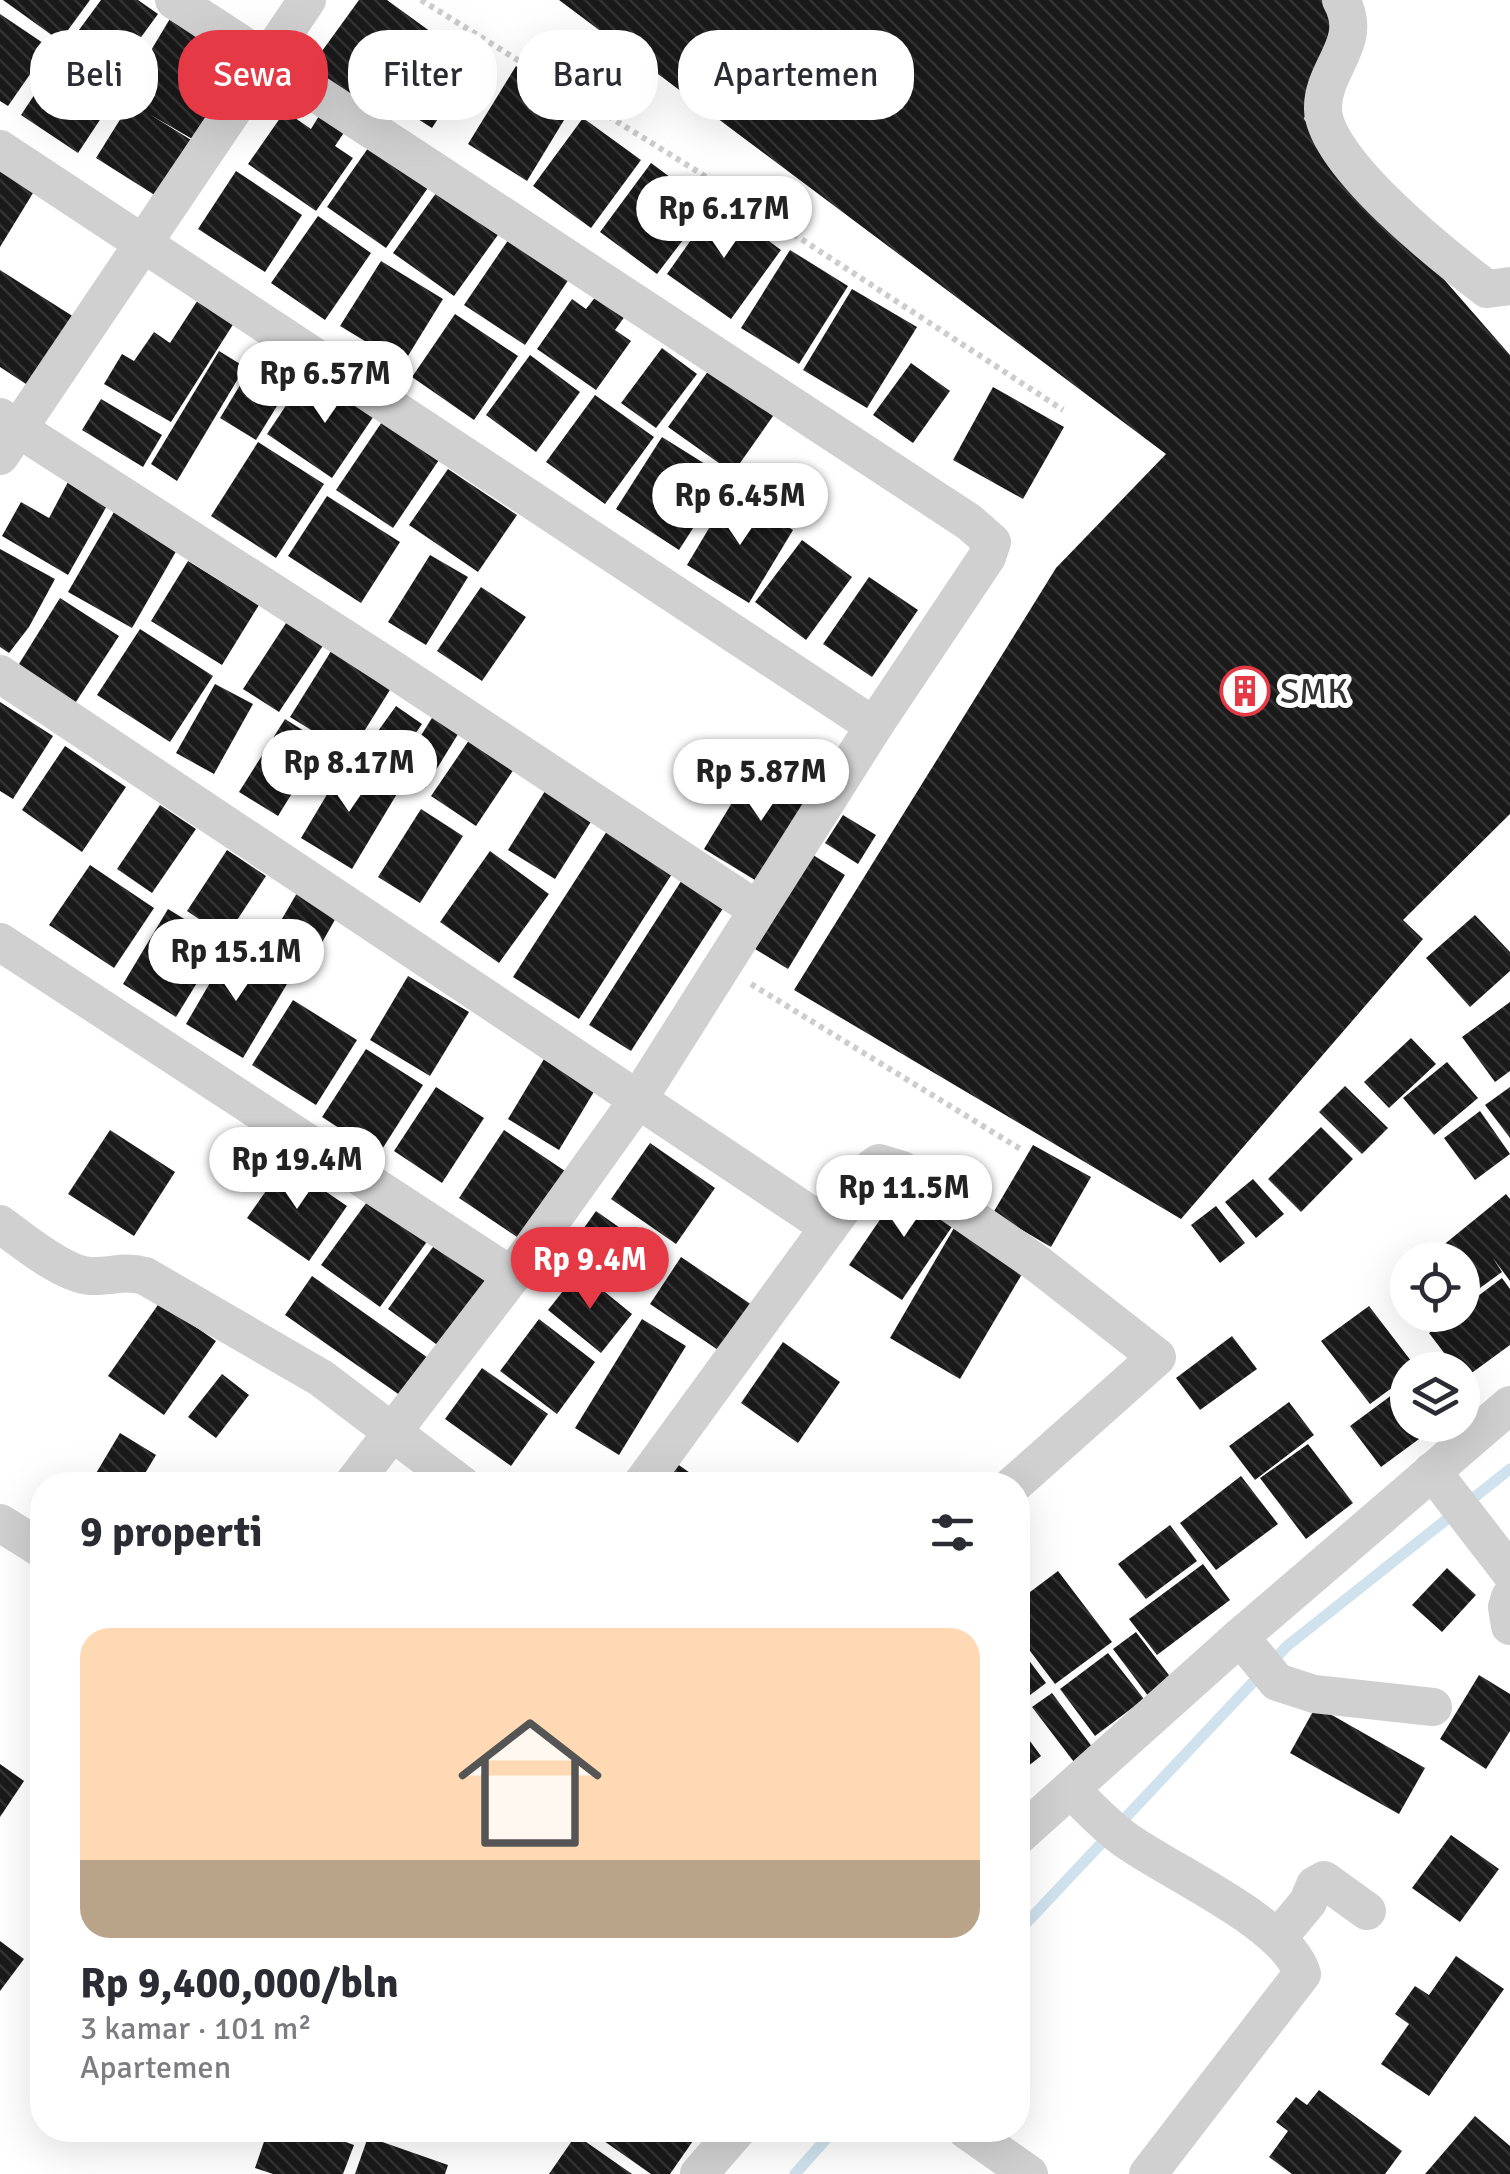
<!DOCTYPE html>
<html lang="id">
<meta charset="utf-8">
<style>
body{margin:0;font-family:Signika,sans-serif;background:#f2f2f3;color:#2b2b33;height:100vh;display:flex;flex-direction:column;font-size:38px;white-space:nowrap}
*{box-sizing:border-box;margin:0}
p{font-size:32px;color:#7c7c81}
.icon{flex:none;width:55px;height:55px;fill:none;stroke:currentColor;stroke-width:2;stroke-linecap:round;stroke-linejoin:round}
.map{position:relative;flex:1;overflow:hidden}
.panel{position:absolute;left:30px;top:1472px;width:1000px;height:670px;display:flex;flex-direction:column;background:#fff;border-radius:40px;box-shadow:0 10px 40px #0002}
.panel>*{flex:none}
.banner{position:absolute;left:30px;top:30px;width:1000px;height:90px;display:flex;gap:20px}
.controls{position:absolute;left:1390px;top:1242px;display:grid;gap:20px}
.controls a{display:grid;place-items:center;width:90px;height:90px;border-radius:50%;background:#fff;box-shadow:0 10px 40px #0002;font-size:50px}
.price{position:absolute;translate:-50% -85px;padding:0 22px;border-radius:35px;background:#fff;color:#222;font-size:32px;line-height:65px;filter:drop-shadow(0 2px 5px #0008)}
.price::after{content:'';position:absolute;left:50%;top:60px;width:30px;height:22px;margin-left:-15px;background:inherit;clip-path:polygon(0 0,100% 0,50% 100%)}
.price.active{background:#e63946;color:#fff}
ul{padding:0;list-style:none}
li{display:grid;align-content:center;gap:20px;height:530px;padding:0 50px}
li+li{border-top:2px solid #e1e1e2}
li span{display:grid;place-items:center;height:310px;border-radius:30px;color:#555}
li>.icon{margin-inline-start:auto}
span .icon{width:180px;height:180px;fill:#fffc;stroke-width:1}
li b{font-size:42px}
h2{display:flex;justify-content:space-between;align-items:center;height:120px;padding:0 50px;font-size:42px}
.tag{padding:0 35px;border-radius:40px;background:#fff;box-shadow:0 10px 40px #0002;font-size:35px;line-height:90px}
.tag.active{background:#e63946;color:#fff}
.map>svg:first-child{display:block}
.lines{fill:none;stroke-linecap:round;stroke-linejoin:round}
.stream{stroke:#cfe2ee;stroke-width:11}
.building{fill:url(#building-back-hatch)}
.path{stroke:#cdcdcd;stroke-width:6;stroke-dasharray:5 5;stroke-linecap:butt}
.minor{stroke:#d0d0d0;stroke-width:38}
.labels{text-anchor:middle;stroke-width:10;stroke-linejoin:round;paint-order:stroke}
.poi-label{font-size:35px;fill:#333;stroke:#fff;text-anchor:start}
</style>
<div class="map">
<svg width="1510" height="2174" viewBox="0 0 1510 2174">
<defs>
<pattern id="building-back-hatch" width="6" height="6" patternUnits="userSpaceOnUse" patternTransform="scale(2.5)"><rect width="6" height="6" fill="#1a1a1a"/><path d="M-1 5l2 2M0 0l6 6M5-1l2 2" fill="none" stroke="#333"/></pattern>
</defs>
<rect width="100%" height="100%" fill="#fff"/>
<g class="lines">
<g class="stream">
<polyline points="1018,1932 1287,1646 1510,1469"/>
<polyline points="795,2174 834,2130"/>
</g>
</g>
<g class="building">
<polygon points="3,0 90,0 60,41"/>
<polygon points="101,0 138,0 158,14 120,66 76,34"/>
<polygon points="359,0 387,0 442,40 382,122 309,69"/>
<polygon points="559,0 1323,0 1335,15 1304,119 1510,355 1510,814 1403,920 1423,939 1181,1219 794,990 1056,568 1166,454"/>
<polygon points="0,14 49,47 8,106 0,101"/>
<polygon points="171,17 242,58 194,140 149,114 196,143 161,199 96,158 131,102 123,97"/>
<polygon points="66,47 123,85 78,153 21,115"/>
<polygon points="440,56 467,74 432,128 405,111"/>
<polygon points="516,66 575,102 527,181 468,144"/>
<polygon points="325,106 351,122 335,146 353,158 316,211 248,164 285,111 311,129"/>
<polygon points="583,118 641,160 591,228 533,186"/>
<polygon points="373,141 432,182 386,248 327,207"/>
<polygon points="0,156 41,180 0,247"/>
<polygon points="651,163 709,206 657,274 600,232"/>
<polygon points="236,171 302,215 265,272 198,229"/>
<polygon points="439,189 500,232 454,296 393,253"/>
<polygon points="717,203 781,250 731,319 667,274"/>
<polygon points="318,216 371,253 325,320 271,283"/>
<polygon points="513,233 573,273 525,345 464,305"/>
<polygon points="790,250 848,286 799,364 741,328"/>
<polygon points="381,261 443,299 403,364 340,326"/>
<polygon points="0,270 74,317 29,386 0,367"/>
<polygon points="205,289 241,312 171,422 104,384 122,354 134,361 154,332 170,343"/>
<polygon points="852,289 917,327 867,408 803,370"/>
<polygon points="600,291 628,312 615,330 631,341 596,390 537,349 572,299 586,309"/>
<polygon points="455,314 518,356 474,420 412,377"/>
<polygon points="264,346 301,367 256,440 220,418"/>
<polygon points="662,348 697,374 656,428 621,403"/>
<polygon points="219,351 245,367 177,481 151,464"/>
<polygon points="530,355 580,392 536,452 486,415"/>
<polygon points="714,363 778,409 733,473 668,427"/>
<polygon points="911,363 950,391 913,443 873,415"/>
<polygon points="344,379 382,404 332,478 267,434 297,389 325,407"/>
<polygon points="993,387 1064,427 1023,499 953,460"/>
<polygon points="595,395 654,437 605,504 546,462"/>
<polygon points="101,399 162,435 143,467 82,430"/>
<polygon points="390,410 447,448 393,528 336,490"/>
<polygon points="662,437 726,477 679,550 616,509"/>
<polygon points="258,442 324,484 276,558 211,516"/>
<polygon points="448,469 517,515 478,572 409,525"/>
<polygon points="68,482 108,504 68,575 2,536 21,502 49,518"/>
<polygon points="730,493 793,530 749,603 687,565"/>
<polygon points="327,496 400,542 361,603 288,556"/>
<polygon points="114,512 178,548 132,628 68,592"/>
<polygon points="802,540 852,577 806,640 755,602"/>
<polygon points="0,549 55,579 29,627 9,653 0,647"/>
<polygon points="430,555 468,577 426,645 388,622"/>
<polygon points="188,561 259,605 222,665 151,621"/>
<polygon points="869,577 918,610 872,677 823,644"/>
<polygon points="481,587 526,617 482,681 437,651"/>
<polygon points="60,598 119,636 72,708 14,672"/>
<polygon points="290,617 326,641 279,712 243,689"/>
<polygon points="140,629 213,676 170,742 97,695"/>
<polygon points="338,640 398,677 350,754 290,717"/>
<polygon points="215,684 253,704 214,774 176,753"/>
<polygon points="0,702 53,736 13,799 0,791"/>
<polygon points="396,706 422,724 390,771 363,752"/>
<polygon points="437,710 463,726 425,788 398,772"/>
<polygon points="285,719 323,743 278,816 239,792"/>
<polygon points="478,727 522,757 476,826 431,796"/>
<polygon points="65,746 126,787 82,852 22,810"/>
<polygon points="347,761 398,792 352,869 301,838"/>
<polygon points="756,763 817,799 765,886 704,849"/>
<polygon points="545,791 592,820 555,879 508,850"/>
<polygon points="160,805 196,829 152,893 117,869"/>
<polygon points="421,809 463,836 420,903 378,877"/>
<polygon points="843,815 876,835 858,864 825,843"/>
<polygon points="607,831 672,874 579,1019 513,977"/>
<polygon points="227,850 266,876 226,937 187,911"/>
<polygon points="490,851 549,894 499,963 440,922"/>
<polygon points="813,855 845,875 788,969 755,949"/>
<polygon points="90,865 154,908 114,968 49,925"/>
<polygon points="687,872 729,899 631,1051 589,1025"/>
<polygon points="297,893 337,916 302,978 261,955"/>
<polygon points="168,909 222,942 176,1017 123,984"/>
<polygon points="1475,915 1510,952 1510,971 1470,1007 1426,958"/>
<polygon points="229,950 287,984 243,1058 186,1024"/>
<polygon points="408,976 469,1012 430,1076 370,1040"/>
<polygon points="293,1000 357,1040 316,1105 252,1065"/>
<polygon points="1510,1002 1510,1071 1495,1082 1462,1037"/>
<polygon points="1411,1038 1436,1064 1389,1108 1364,1082"/>
<polygon points="366,1049 423,1085 379,1154 322,1117"/>
<polygon points="550,1049 601,1080 559,1150 508,1119"/>
<polygon points="1447,1062 1478,1098 1434,1135 1403,1098"/>
<polygon points="1345,1086 1388,1128 1362,1154 1319,1112"/>
<polygon points="436,1087 484,1118 442,1183 394,1151"/>
<polygon points="1510,1087 1510,1138 1485,1105"/>
<polygon points="1480,1111 1510,1154 1475,1180 1444,1138"/>
<polygon points="1321,1127 1353,1159 1301,1212 1268,1179"/>
<polygon points="110,1130 175,1172 134,1236 68,1194"/>
<polygon points="504,1130 565,1171 520,1239 459,1198"/>
<polygon points="650,1143 715,1188 676,1244 611,1199"/>
<polygon points="1033,1145 1091,1177 1051,1247 993,1213"/>
<polygon points="285,1164 347,1206 309,1261 247,1218"/>
<polygon points="1253,1179 1284,1214 1256,1238 1225,1202"/>
<polygon points="907,1180 960,1215 902,1300 849,1265"/>
<polygon points="1506,1194 1510,1199 1510,1281 1493,1258 1502,1272 1462,1301 1462,1260 1425,1260"/>
<polygon points="372,1195 431,1236 380,1307 321,1265"/>
<polygon points="1216,1206 1245,1243 1220,1263 1191,1225"/>
<polygon points="596,1211 647,1247 620,1285 569,1249"/>
<polygon points="954,1228 1025,1269 960,1379 890,1338"/>
<polygon points="441,1236 500,1278 447,1352 388,1309"/>
<polygon points="681,1257 758,1309 727,1356 650,1304"/>
<polygon points="579,1271 632,1314 601,1353 548,1310"/>
<polygon points="1408,1273 1408,1303 1393,1284"/>
<polygon points="312,1276 431,1360 404,1398 285,1315"/>
<polygon points="1502,1278 1510,1289 1510,1345 1462,1380 1462,1370 1457,1370 1429,1333 1453,1315 1462,1315 1462,1308"/>
<polygon points="160,1302 216,1341 164,1415 108,1376"/>
<polygon points="1369,1306 1418,1370 1408,1370 1408,1376 1370,1404 1321,1341"/>
<polygon points="1417,1315 1444,1315 1426,1328"/>
<polygon points="539,1319 595,1362 557,1414 500,1371"/>
<polygon points="642,1319 686,1346 619,1455 575,1428"/>
<polygon points="1232,1336 1257,1369 1200,1410 1176,1378"/>
<polygon points="783,1342 840,1382 798,1443 741,1403"/>
<polygon points="1442,1358 1451,1370 1425,1370"/>
<polygon points="482,1368 548,1414 511,1466 445,1419"/>
<polygon points="222,1374 249,1395 216,1438 188,1417"/>
<polygon points="1408,1383 1408,1425 1438,1425 1381,1467 1350,1426"/>
<polygon points="1462,1385 1473,1399 1462,1407"/>
<polygon points="1289,1402 1314,1435 1255,1480 1229,1446"/>
<polygon points="120,1433 156,1455 138,1485 89,1485"/>
<polygon points="1308,1444 1353,1503 1306,1539 1260,1478"/>
<polygon points="676,1463 707,1485 660,1485"/>
<polygon points="1241,1476 1278,1524 1216,1570 1180,1523"/>
<polygon points="1170,1525 1197,1561 1146,1599 1118,1564"/>
<polygon points="1203,1564 1230,1600 1157,1655 1129,1619"/>
<polygon points="1447,1568 1476,1595 1442,1632 1412,1605"/>
<polygon points="1058,1571 1112,1642 1055,1684 1018,1635 1018,1601"/>
<polygon points="1136,1632 1175,1683 1152,1701 1113,1649"/>
<polygon points="1018,1646 1046,1683 1021,1702 1018,1697"/>
<polygon points="1108,1653 1144,1699 1095,1736 1060,1689"/>
<polygon points="1479,1675 1510,1694 1510,1731 1486,1769 1440,1739"/>
<polygon points="1052,1693 1093,1748 1074,1762 1032,1707"/>
<polygon points="1316,1706 1425,1768 1399,1814 1290,1753"/>
<polygon points="1018,1725 1041,1756 1018,1774"/>
<polygon points="0,1764 24,1781 0,1817"/>
<polygon points="1451,1835 1499,1869 1460,1922 1412,1888"/>
<polygon points="0,1941 24,1959 0,1991"/>
<polygon points="1456,1956 1504,1989 1429,2096 1381,2064 1409,2024 1395,2014 1415,1986 1429,1995"/>
<polygon points="1319,2090 1402,2151 1385,2174 1292,2174 1269,2157 1288,2131 1276,2122 1296,2097 1307,2105"/>
<polygon points="1475,2116 1510,2146 1510,2174 1425,2174"/>
<polygon points="268,2130 312,2130 354,2145 343,2174 273,2174 255,2168"/>
<polygon points="597,2130 684,2130 695,2138 670,2174 651,2174 594,2134"/>
<polygon points="576,2135 632,2174 549,2174"/>
<polygon points="368,2137 448,2165 445,2174 355,2174"/>
</g>
<g class="lines">
<g class="path">
<polyline points="421,0 700,173 1063,410"/>
<polyline points="751,984 1022,1150"/>
</g>
<g class="minor">
<polyline points="174,0 969,522 992,542 987,557 874,726 637,1101 512,1276 352,1485"/>
<path d="M1341,0C1365,43 1322,68 1323,109C1324,162 1446,258 1487,289L1510,286"/>
<polyline points="0,149 874,726"/>
<polyline points="0,417 386,665 756,909"/>
<polyline points="0,456 307,0"/>
<polyline points="0,674 829,1227"/>
<polyline points="0,942 512,1276"/>
<path d="M0,1224C22,1240 63,1274 90,1276C110,1277 124,1270 145,1276L321,1378L462,1485"/>
<polyline points="1432,1471 1510,1572"/>
<polyline points="641,1485 872,1168 879,1163 902,1170 1038,1264 1157,1357 1013,1485"/>
<polyline points="0,1523 42,1549"/>
<polyline points="1510,1597 1507,1607 1510,1626"/>
<polyline points="1240,1637 1277,1682 1314,1694 1433,1707"/>
<path d="M1071,1790C1088,1806 1104,1824 1123,1838C1167,1871 1287,1922 1302,1974L1148,2174"/>
<polyline points="1018,1836 1240,1637 1510,1405"/>
<polyline points="1278,1938 1308,1902 1315,1885 1324,1880 1367,1911"/>
<polyline points="966,2130 1029,2174"/>
<polyline points="699,2174 737,2130"/>
</g>
</g>
<defs>
<g id="building-ring" transform="scale(2.5)"><circle r="9.5" fill="#fff" stroke="#e63946" stroke-width="1.5"/><path d="M-4-6H4V6H1V3H-1V6H-4ZM-2.5-4.3h1.7v1.8h-1.7ZM.8-4.3h1.7v1.8H.8ZM-2.5-1h1.7V.8h-1.7ZM.8-1h1.7V.8H.8Z" fill="#e63946"/></g>
</defs>
<g fill-rule="evenodd">
<use href="#building-ring" x="1245" y="691"/>
</g>
<g class="labels">
<g class="poi-label">
<text x="1280" y="703">SMK</text>
</g>
</g>
</svg>
<div class="controls">
<a><svg class="icon" aria-label="locate" viewBox="0 0 24 24"><circle cx="12" cy="12" r="6"/><path d="M12 2v4M12 18v4M2 12h4M18 12h4"/></svg></a>
<a><svg class="icon" aria-label="layers" viewBox="0 0 24 24"><path d="M12 4l9 5-9 5-9-5zM3 14l9 5 9-5"/></svg></a>
</div>
<b class="price" style="left:724px;top:261px">Rp 6.17M</b>
<b class="price" style="left:325px;top:426px">Rp 6.57M</b>
<b class="price" style="left:740px;top:548px">Rp 6.45M</b>
<b class="price" style="left:349px;top:815px">Rp 8.17M</b>
<b class="price" style="left:761px;top:824px">Rp 5.87M</b>
<b class="price" style="left:236px;top:1004px">Rp 15.1M</b>
<b class="price" style="left:297px;top:1212px">Rp 19.4M</b>
<b class="price" style="left:904px;top:1240px">Rp 11.5M</b>
<b class="price active" style="left:590px;top:1312px">Rp 9.4M</b>
<div class="banner">
<a class="tag">Beli</a>
<a class="tag active">Sewa</a>
<a class="tag">Filter</a>
<a class="tag">Baru</a>
<a class="tag">Apartemen</a>
</div>
<section class="panel">
<h2>9 properti<svg class="icon" aria-label="filters" viewBox="0 0 24 24"><path d="M4 7h16M4 17h16"/><circle cx="9" cy="7" r="2"/><circle cx="15" cy="17" r="2"/></svg></h2>
<ul>
<li><span style="background:linear-gradient(#ffd9b3 75%,#b9a48a 0)"><svg class="icon" aria-label="home" viewBox="0 0 24 24"><path d="M3 11l9-7 9 7M6 9v11h12V9"/></svg></span><div><b>Rp 9,400,000/bln</b><p>3 kamar · 101 m²</p><p>Apartemen</p></div></li>
</ul>
</section>
</div>
